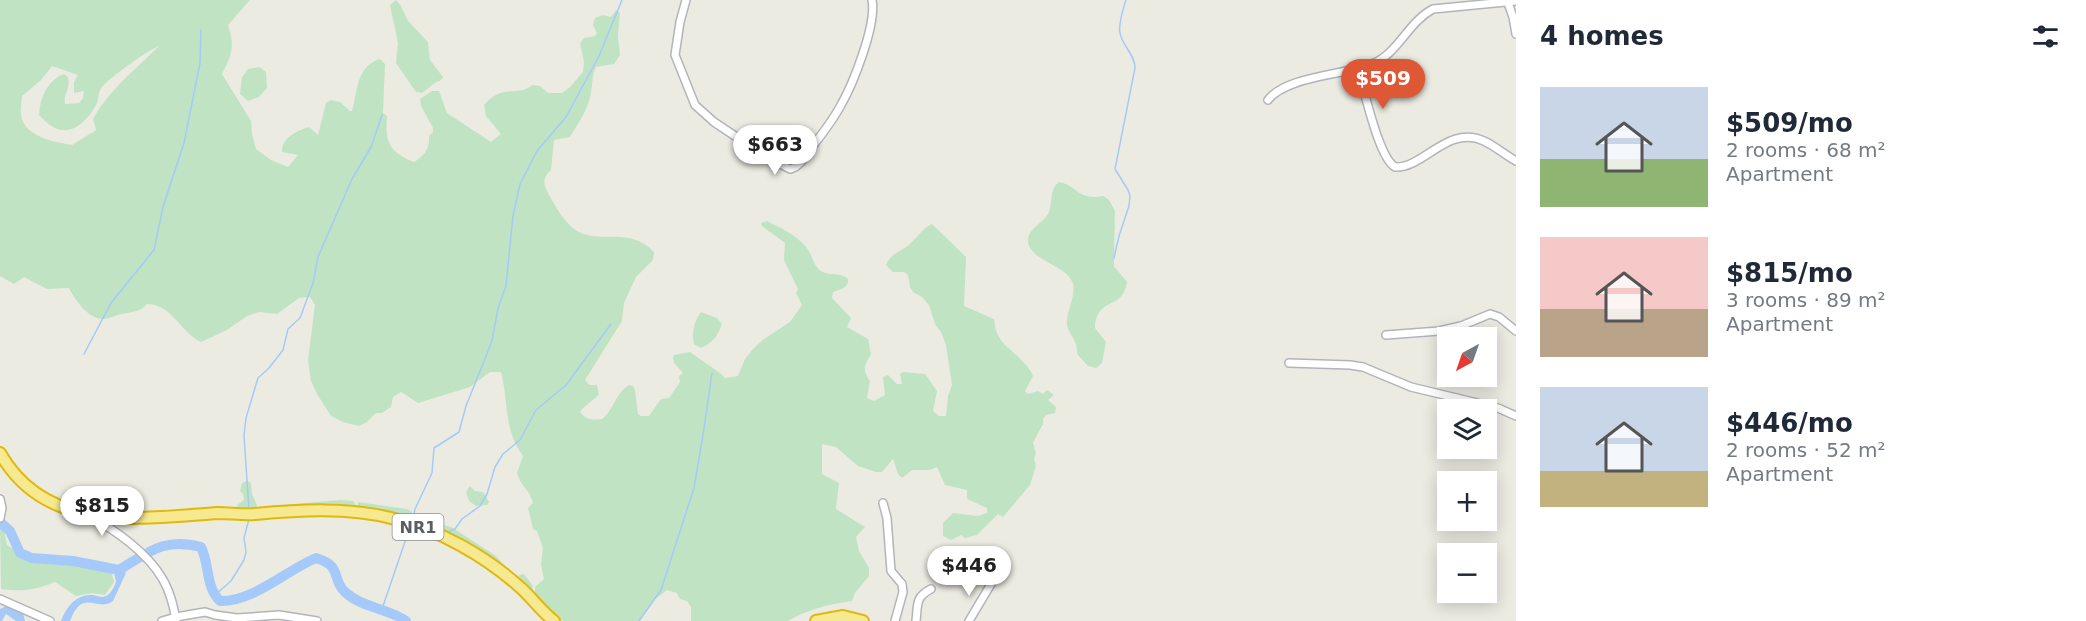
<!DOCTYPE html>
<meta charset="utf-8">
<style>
body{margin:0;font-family:"DejaVu Sans",sans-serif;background:#f2f2f3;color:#1f2937;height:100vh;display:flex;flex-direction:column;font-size:22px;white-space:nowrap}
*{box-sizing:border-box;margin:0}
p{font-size:20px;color:#747a83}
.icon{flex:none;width:33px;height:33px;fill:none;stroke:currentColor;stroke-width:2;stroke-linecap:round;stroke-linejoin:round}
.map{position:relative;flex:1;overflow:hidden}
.side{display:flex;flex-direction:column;background:#fff;width:570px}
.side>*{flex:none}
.needle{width:39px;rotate:220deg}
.tools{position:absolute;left:1437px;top:327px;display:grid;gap:12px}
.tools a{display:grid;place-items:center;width:60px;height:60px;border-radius:0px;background:#fff;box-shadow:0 3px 15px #0003;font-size:30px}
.price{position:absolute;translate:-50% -51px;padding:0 14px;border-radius:21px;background:#fff;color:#222;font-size:20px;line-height:39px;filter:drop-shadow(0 2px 3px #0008)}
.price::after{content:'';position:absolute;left:50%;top:36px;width:18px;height:14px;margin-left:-9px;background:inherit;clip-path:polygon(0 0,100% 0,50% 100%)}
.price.current{background:#de5836;color:#fff}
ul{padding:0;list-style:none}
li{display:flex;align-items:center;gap:18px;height:150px;padding:0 24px}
li span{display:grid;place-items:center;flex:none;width:168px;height:120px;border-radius:0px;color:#555}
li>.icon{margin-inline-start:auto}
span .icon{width:72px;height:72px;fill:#fffc;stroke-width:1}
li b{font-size:26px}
h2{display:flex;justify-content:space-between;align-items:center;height:72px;padding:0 24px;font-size:26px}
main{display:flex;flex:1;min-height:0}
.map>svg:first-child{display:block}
.green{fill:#c0e3c4;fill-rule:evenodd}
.water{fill:#a5caf9}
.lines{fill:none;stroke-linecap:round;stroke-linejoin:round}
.stream{stroke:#a5caf9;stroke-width:1.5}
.river{stroke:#a5caf9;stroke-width:10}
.minor-casing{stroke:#b3b4b9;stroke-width:10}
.highway-casing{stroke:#e0b90e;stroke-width:14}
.minor{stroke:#fff;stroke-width:7}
.highway{stroke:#f6e98f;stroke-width:10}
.labels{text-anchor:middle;stroke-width:4.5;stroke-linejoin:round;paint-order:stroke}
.shield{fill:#fff;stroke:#8c8e91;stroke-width:1.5}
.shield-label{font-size:16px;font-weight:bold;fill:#5a5d62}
</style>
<main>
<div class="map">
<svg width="1516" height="621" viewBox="0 0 1516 621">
<rect width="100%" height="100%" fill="#ecebe2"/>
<g class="green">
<path d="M0,0H250L228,25C235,47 232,54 222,74L251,121L252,134L256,149L271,160L288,167L298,155L282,152C282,137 297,131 309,127L318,135L326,103L331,100L340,102L350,111H352C358,91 356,66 380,59L385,64L383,113L387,116C385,142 389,152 414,162C424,156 430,149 429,136L433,132V128L421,106L420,99L432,91H439L447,113L491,142L501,134L486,116L484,105C504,82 517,98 532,85L540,86L548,93H562L570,87L583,72L584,62L580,43L584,38L595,36L597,33L593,25L595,18L603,15L611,17L616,10L620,13L618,36L620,55L614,64L596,67C591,76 593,91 589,101C585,114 577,125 570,137L554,140L551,170C542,178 543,184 549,195C556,207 563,220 574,229C599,247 627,224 654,252L653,260L636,277L624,303L622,321L585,380L589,385H597L599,394C593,402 585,404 580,412C586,420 593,420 602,419C614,410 617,390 630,385L633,386L635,390L638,414L641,416H649L661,399L669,398L680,382L679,376L683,373L674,363L673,358L674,355L690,352L720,373L725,378L738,376L745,359L753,349L764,339L790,322L802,305L796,293L798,289L784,260L785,243L762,226L761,223L767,221C782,229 795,234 806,247C812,254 814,267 821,271C830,276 840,272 848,279C849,288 841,289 833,292L832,298L851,318L847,327L868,339L871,354C864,366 862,370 870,381L867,398L874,401L885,395L883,377L888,375L897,384H902L900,374L902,372L925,374L937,391L933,411L939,416H946L948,396L952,385L946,345L941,332L935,324L929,305L922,297L913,292L910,287L908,275L904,272H893L886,265C891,252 902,252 911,243C919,236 922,228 932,224L966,257L964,306L994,319C995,324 995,329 997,333C1003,349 1026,358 1033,376L1025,391L1028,394L1038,391L1043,394L1047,390L1054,395L1048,400L1056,407L1055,413L1046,415L1043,419V424L1033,443L1036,453L1034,459L1036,466L1030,485L1003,517L998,514L977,535L965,538L961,535L951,540L943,536V523L953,513L978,516L987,513V508L967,499V490L945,485L937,467L930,470H912L902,478L898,474L893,459L882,472H876L858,466L836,447L822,444V474L839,483L836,509L865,527L856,537L859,551L869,568V576L855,593L852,601C829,604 809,609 788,621H691V607L687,601L680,599L677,593L667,590L654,600L639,621H563L521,582L519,575L524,574L533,586L532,590L535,592V587L544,579L541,565L543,548L537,531L533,529L528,508L533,503C530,490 521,487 517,473L523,456C503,428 509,403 501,372H490L470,387L418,403L401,392L393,397L391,407L382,413H376L367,422L359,426L343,422L331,416L317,394L311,381L308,360L315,305L310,297L299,298L277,314L259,312L247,316L227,330L201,342C180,332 173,305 147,304C140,312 132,312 122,314C116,315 109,319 103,319C88,319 75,300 69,288L47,289L24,277L14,284L0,276ZM159,46C136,69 109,90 93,119L96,130L72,145C55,142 24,137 21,115C20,109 22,101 22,96L41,80L52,66L78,75L74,82V93L84,91L83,98L79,103L65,104C63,95 71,89 68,77L64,74C47,80 40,99 39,115C43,119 48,124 53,127C72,138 89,119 97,103C99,99 98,94 100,90C105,80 150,49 159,46Z"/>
<polygon points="396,0 401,6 408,21 428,42 430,60 443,77 440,81 436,82 422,93 416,92 396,63 398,43 390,5"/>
<polygon points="260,67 266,72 267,88 259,97 248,101 240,94 242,77 248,69"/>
<path d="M1059,182C1077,185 1078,201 1103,196L1109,200L1115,211L1114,266L1127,282C1122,312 1097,295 1095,328L1106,342L1102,363L1096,368L1088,366L1077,354C1078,339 1069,336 1067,325C1066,312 1076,296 1073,284C1068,265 1029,261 1028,241C1027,229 1045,222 1049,212C1053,202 1049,189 1059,182Z"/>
<path d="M701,312L717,318L722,324C718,336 712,343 701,348L694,344C691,334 694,321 701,312Z"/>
<polygon points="247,481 251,483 252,494 257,505 256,508 239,509 237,505 244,500 243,494 240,491 242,483"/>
<polygon points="470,486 475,491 483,492 489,502 487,505 476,506 469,501 466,492"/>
<polygon points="340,500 353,501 356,505 354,507 325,505 286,507 283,505"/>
<polygon points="358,502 407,509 412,512 410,518 358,507"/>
<polygon points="421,517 453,528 496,556 503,564 498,563 419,522 418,519"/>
<path d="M0,525L4,530L7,545C16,549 20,557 30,559C36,561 43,560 49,560C70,562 91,565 111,570L114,582L105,595L92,593L76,596L55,582C36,590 21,592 1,589Z"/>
</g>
<g class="water">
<path d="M119,570L126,573L113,601C97,613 83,587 70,621H61C67,606 76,594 93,595C97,596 100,597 103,597C110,596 114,587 116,582L114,572Z"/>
<polygon points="6,606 23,613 25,621 16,621 6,614 2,621 0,621 0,609"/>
</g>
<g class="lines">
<g class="stream">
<path d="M1114,258L1119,236L1129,206L1130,196L1128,190L1115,169L1135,68C1135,54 1122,46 1120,33C1118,23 1123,10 1126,0"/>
<polyline points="84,354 111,303 154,250 163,207 184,143 200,63 201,30"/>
<polyline points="249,511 244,435 246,418 258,378 269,368 283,350 288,329 300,318 313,283 318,257 352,179 371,147 382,115"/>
<polyline points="415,518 448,532 455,529 462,519 480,506 487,494 495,467 503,454 520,440 536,410 566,385 611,324"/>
<polyline points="413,520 415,509 432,473 434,448 459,432 466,406 492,341 498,308 506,286 513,216 520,184 537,151 566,117 599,56 622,0"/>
<polyline points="215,595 231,581 244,560 246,552 244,538 249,519"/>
<polyline points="382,609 409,530"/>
<polyline points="639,621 661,590 694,488 703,435 712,373"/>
</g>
<path class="river" d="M0,522L10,531L20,553L32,558L73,561L119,570C149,552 164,537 201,547C210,565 205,586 220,601C253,602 287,570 316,558C343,566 331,579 345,592C362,608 388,608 406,621"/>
<g class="minor-casing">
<g id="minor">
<path d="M686,0L680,22L675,55L695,105L714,122L765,156L790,169C800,167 806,155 812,147C823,133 833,120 841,105C853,84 877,24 872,0"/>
<polyline points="1507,0 1513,17 1516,34"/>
<path d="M1357,68C1365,90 1378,157 1395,167C1423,169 1448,124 1484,141C1495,146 1505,155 1516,161"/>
<path d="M1268,100C1286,76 1345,75 1372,64C1398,54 1408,22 1433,9L1516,1"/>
<polyline points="1386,335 1439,331 1461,326 1490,314 1499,317 1516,331"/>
<polyline points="1289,363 1350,365 1363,367 1411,387 1498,408 1516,416"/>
<polyline points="0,499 2,508 0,518"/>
<polyline points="883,503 887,518 891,571 902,584 903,592 895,621"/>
<path d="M90,517C115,529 148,554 162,578C170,591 173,605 176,619"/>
<polyline points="0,599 50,621"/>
<polyline points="162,621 176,617 205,612 215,615 237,618 279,615 317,621"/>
<path d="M916,621C918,605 915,597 931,589"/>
<polyline points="969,621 991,584"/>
</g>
</g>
<g class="highway-casing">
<g id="highway">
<path d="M0,453C46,535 141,518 218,513C230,513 243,515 255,514C299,510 347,507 391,518C438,529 486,556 522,589C533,599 542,612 554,621"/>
<polyline points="816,621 843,616 863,621"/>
</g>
</g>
<use href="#minor" class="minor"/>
<use href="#highway" class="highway"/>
</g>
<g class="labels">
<rect class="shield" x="392.5" y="514" width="51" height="26" rx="4.5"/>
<g class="shield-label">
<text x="418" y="533">NR1</text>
</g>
</g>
</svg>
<div class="tools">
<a><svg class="needle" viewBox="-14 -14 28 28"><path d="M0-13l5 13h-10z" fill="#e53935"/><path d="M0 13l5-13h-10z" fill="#747a83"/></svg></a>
<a><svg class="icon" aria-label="layers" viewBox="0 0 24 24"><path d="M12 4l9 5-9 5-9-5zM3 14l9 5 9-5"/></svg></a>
<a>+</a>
<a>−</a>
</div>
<b class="price current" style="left:1383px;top:110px">$509</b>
<b class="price" style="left:775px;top:176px">$663</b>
<b class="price" style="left:102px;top:537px">$815</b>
<b class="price" style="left:969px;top:597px">$446</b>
</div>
<section class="side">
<h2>4 homes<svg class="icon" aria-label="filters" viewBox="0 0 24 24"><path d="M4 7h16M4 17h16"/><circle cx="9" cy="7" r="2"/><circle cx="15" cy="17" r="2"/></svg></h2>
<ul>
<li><span style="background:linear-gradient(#c9d6e8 60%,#8fb573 0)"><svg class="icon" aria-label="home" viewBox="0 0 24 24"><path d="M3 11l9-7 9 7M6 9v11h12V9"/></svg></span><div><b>$509/mo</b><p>2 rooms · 68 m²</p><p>Apartment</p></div></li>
<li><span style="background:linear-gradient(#f6c9c9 60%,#b9a48a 0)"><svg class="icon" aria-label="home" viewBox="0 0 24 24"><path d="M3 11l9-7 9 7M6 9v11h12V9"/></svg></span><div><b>$815/mo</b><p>3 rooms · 89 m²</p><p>Apartment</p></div></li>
<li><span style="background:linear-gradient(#c9d6e8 70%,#c2b280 0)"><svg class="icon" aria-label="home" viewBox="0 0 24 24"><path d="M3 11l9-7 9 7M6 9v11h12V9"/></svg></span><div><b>$446/mo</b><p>2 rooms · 52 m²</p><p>Apartment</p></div></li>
</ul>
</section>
</main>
